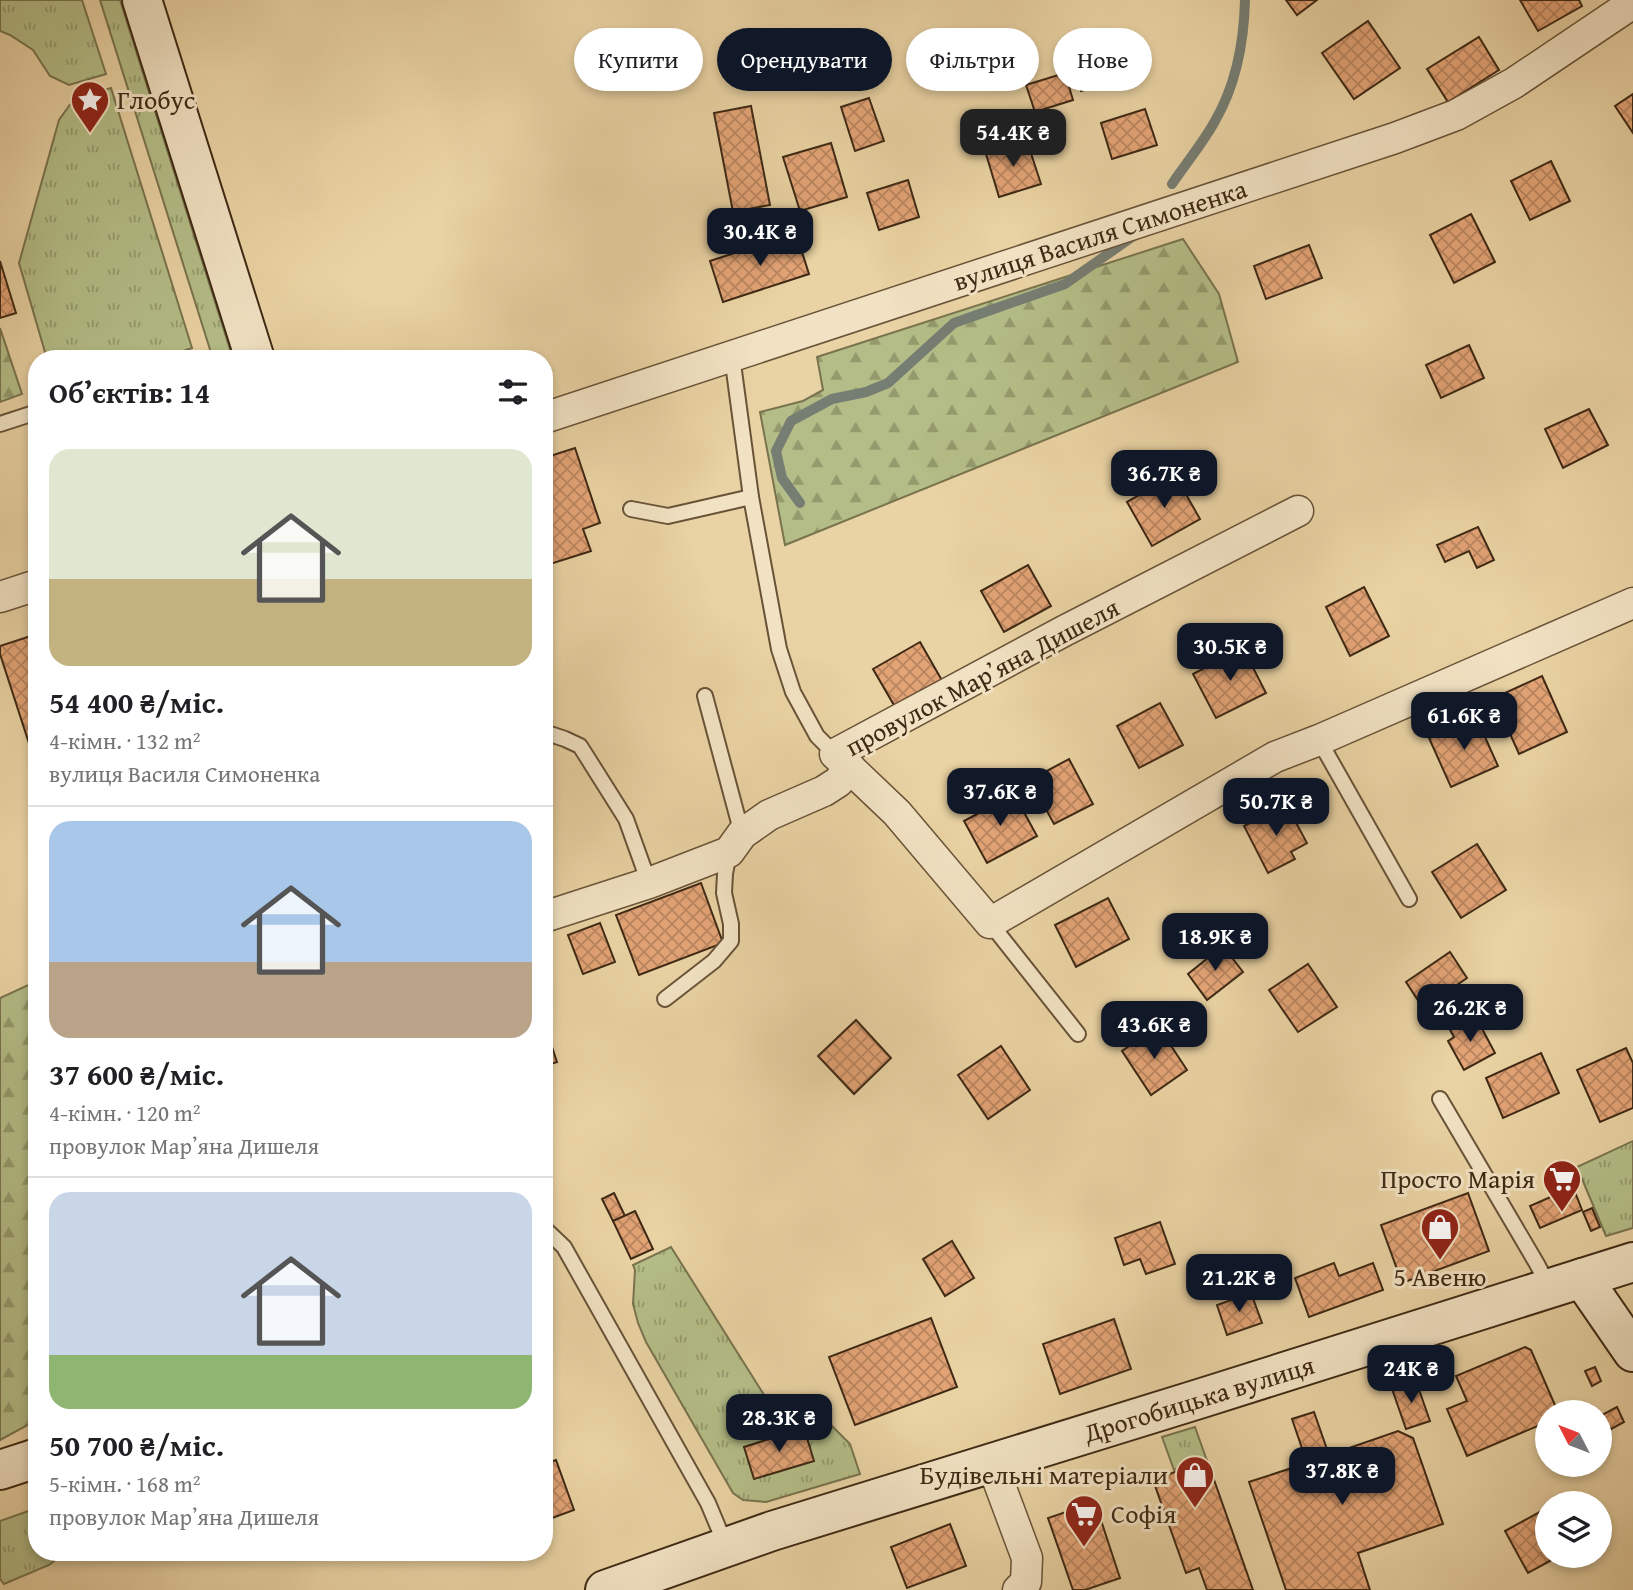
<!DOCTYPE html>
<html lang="uk">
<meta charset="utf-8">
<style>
body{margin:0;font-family:"Gentium Book Plus",serif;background:#f6f6f6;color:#202124;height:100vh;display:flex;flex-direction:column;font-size:26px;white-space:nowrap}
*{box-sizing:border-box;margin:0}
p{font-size:23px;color:#757577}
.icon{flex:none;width:38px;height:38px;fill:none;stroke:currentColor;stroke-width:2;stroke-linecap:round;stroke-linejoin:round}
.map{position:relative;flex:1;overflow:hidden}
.panel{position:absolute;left:28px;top:350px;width:525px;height:1211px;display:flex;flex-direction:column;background:#fff;border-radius:28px;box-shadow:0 4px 10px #0003}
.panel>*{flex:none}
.top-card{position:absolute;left:574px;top:28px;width:665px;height:63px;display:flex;gap:14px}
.needle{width:46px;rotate:312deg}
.tools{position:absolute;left:1535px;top:1400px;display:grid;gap:14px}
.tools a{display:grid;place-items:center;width:77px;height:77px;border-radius:50%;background:#fff;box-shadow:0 4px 10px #0003;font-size:35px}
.price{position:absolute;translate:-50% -60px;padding:0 16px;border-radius:14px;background:#111827;color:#fff;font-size:23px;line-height:46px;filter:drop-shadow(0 2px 4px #0008)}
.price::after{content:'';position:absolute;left:50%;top:42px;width:21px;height:16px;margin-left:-10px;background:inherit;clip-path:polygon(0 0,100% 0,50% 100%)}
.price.selected{background:#222;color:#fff}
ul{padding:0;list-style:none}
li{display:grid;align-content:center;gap:14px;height:371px;padding:0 21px}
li+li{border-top:2px solid #e0e0e0}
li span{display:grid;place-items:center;height:217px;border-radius:21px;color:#555}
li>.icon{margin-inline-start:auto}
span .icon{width:126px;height:126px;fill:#fffc;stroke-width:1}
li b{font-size:30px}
h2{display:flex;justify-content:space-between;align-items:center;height:84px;padding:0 21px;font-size:30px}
.chip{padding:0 24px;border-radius:32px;background:#fff;box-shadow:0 4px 10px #0003;font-size:24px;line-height:63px}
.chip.selected{background:#111827;color:#fff}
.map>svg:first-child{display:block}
.grass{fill:url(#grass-tufts);stroke:#79734e;stroke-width:2}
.forest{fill:url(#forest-firs);stroke:#79734e;stroke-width:2}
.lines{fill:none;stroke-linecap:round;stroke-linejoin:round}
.stream{stroke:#767d72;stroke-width:10}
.building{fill:url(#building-cross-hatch);stroke:#3e2914;stroke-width:2}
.lane-casing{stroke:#695338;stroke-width:18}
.street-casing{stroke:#695338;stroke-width:33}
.secondary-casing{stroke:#3e2914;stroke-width:42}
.lane{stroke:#f1e2c3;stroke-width:14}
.street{stroke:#f1e2c3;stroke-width:30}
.secondary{stroke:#f1e2c3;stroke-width:38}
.labels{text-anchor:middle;stroke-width:6;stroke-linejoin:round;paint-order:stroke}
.poi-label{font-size:26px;fill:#3e2914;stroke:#f1e2c3;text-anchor:start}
.street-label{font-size:26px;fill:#3e2914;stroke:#f1e2c3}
</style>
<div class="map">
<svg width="1633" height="1590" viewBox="0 0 1633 1590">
<defs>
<pattern id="grass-tufts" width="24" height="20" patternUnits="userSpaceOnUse" patternTransform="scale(1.75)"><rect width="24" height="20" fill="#b4bd87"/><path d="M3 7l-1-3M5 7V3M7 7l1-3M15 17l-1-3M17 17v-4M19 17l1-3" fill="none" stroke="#949a6d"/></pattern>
<pattern id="forest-firs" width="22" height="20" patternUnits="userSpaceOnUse" patternTransform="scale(1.75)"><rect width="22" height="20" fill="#b4bd87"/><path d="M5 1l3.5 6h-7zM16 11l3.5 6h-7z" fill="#949a6d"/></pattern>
<pattern id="building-cross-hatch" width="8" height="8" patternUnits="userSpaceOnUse" patternTransform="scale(1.75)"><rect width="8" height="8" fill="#e2a375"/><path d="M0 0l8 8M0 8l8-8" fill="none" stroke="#b9855f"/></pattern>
</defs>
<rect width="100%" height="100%" fill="#e9d2a3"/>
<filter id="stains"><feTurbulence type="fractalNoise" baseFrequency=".00286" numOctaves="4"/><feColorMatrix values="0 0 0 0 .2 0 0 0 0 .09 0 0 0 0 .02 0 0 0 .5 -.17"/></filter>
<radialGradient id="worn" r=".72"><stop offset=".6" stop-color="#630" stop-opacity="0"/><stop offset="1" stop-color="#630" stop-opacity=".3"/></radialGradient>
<g class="grass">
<polygon points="0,0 82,0 106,74 69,85 50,76 33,50 10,35 0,31"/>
<polygon points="100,0 120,0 233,359 213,359"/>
<polygon points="111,88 192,348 160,359 47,359 19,263 59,120 74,99"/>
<polygon points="1633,1141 1633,1228 1606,1236 1577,1167"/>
<polygon points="671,1247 776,1414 806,1400 850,1444 860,1474 766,1502 743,1500 733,1493 646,1342 638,1323 633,1304 635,1270 633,1265"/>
<polygon points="1195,1427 1206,1458 1174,1470 1162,1437"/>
<polygon points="37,1508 37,1552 66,1552 49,1565 4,1584 0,1579 0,1521"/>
</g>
<g class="forest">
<polygon points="1183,239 1219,294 1238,362 785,545 760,412 803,401 823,390 817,357"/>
<polygon points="0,328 22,394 0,402"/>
<polygon points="37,981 37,1420 0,1440 0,998"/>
</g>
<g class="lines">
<g class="stream">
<path d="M1172,184C1186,163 1203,143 1215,121C1236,85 1244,41 1245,0"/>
<polyline points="800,503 782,478 776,451 791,421 832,399 866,392 888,383 954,323 1065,284 1135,235"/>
</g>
</g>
<g class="building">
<polygon points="1286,0 1317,0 1297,15"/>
<polygon points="1520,0 1579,0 1582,6 1538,31"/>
<polygon points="1368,21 1400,68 1354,99 1322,53"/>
<polygon points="1479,37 1499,70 1448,102 1427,69"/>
<polygon points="1097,39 1111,82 1081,91 1068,48"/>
<polygon points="1065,73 1073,100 1035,112 1026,85"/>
<polygon points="1633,94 1633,133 1615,106"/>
<polygon points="869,98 884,141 855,151 841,107"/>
<polygon points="751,106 770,205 733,212 714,113"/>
<polygon points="1145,109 1157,145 1112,159 1101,123"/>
<polygon points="1027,141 1041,184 999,197 986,154"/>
<polygon points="831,143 847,197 800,211 783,157"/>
<polygon points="1551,161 1570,201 1530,220 1511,181"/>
<polygon points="908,180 919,217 879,230 867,193"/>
<polygon points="1471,214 1495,262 1454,283 1430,235"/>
<polygon points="796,233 809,274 723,302 710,261"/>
<polygon points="1309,245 1322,278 1266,299 1254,266"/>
<polygon points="0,261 16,313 0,318"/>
<polygon points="1469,345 1484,378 1441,398 1426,365"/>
<polygon points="1589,409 1608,445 1563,468 1545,429"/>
<polygon points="575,448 600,523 583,529 591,551 544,566 544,458"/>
<polygon points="1175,475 1200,519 1152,546 1127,502"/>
<polygon points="1478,527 1494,560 1477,568 1469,551 1445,562 1437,545"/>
<polygon points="1028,565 1051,606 1004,632 981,591"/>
<polygon points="1364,587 1389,636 1350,656 1326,607"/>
<polygon points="37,634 37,768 0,654 0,646"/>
<polygon points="920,642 944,684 898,712 873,669"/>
<polygon points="1243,648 1266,693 1216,718 1193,674"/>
<polygon points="1542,676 1567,732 1519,754 1494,698"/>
<polygon points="1160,703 1183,745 1139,768 1117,726"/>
<polygon points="1476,717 1498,766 1451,787 1429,738"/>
<polygon points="1069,759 1093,804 1054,824 1030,780"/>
<polygon points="1014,794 1037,836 987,863 964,821"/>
<polygon points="1286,804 1307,843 1291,852 1295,859 1268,873 1244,826"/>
<polygon points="1477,844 1506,890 1461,918 1432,872"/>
<polygon points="701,883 723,943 639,975 616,915"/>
<polygon points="1108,898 1129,939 1076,967 1055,925"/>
<polygon points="600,923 615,962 583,974 568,935"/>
<polygon points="1223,946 1243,972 1207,1000 1188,974"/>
<polygon points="1450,952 1467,978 1423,1008 1406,982"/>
<polygon points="1308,964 1337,1007 1298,1032 1269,990"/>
<polygon points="1470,1019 1474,1026 1479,1023 1495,1053 1464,1070 1448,1041 1454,1037 1450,1030"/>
<polygon points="856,1020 891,1058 854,1094 818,1056"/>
<polygon points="544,1023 557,1062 544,1066"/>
<polygon points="1158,1026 1187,1070 1151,1095 1122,1051"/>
<polygon points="1001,1046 1030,1090 988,1119 958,1075"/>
<polygon points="1626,1048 1633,1063 1633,1108 1600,1122 1577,1070"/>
<polygon points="1541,1053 1559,1093 1503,1118 1486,1078"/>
<polygon points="1573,1187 1582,1210 1540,1228 1530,1206"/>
<polygon points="614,1193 625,1216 613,1221 602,1199"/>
<polygon points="1468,1193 1489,1251 1402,1283 1381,1225"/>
<polygon points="1592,1208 1600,1227 1591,1231 1583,1212"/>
<polygon points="635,1211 653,1249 631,1259 613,1221"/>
<polygon points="1160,1222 1175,1264 1146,1274 1140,1259 1124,1265 1115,1238"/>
<polygon points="952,1241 974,1278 945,1296 923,1259"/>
<polygon points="1334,1263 1339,1276 1373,1263 1383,1290 1309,1317 1295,1278"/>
<polygon points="1251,1293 1262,1323 1227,1335 1217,1305"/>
<polygon points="931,1318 957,1387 855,1425 829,1357"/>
<polygon points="1114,1319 1131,1369 1060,1394 1043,1344"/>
<polygon points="1525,1347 1531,1350 1558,1412 1547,1412 1547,1422 1467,1456 1447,1409 1467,1401 1456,1376"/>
<polygon points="1595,1367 1601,1381 1592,1386 1585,1371"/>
<polygon points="1416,1381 1430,1421 1406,1429 1392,1389"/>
<polygon points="1617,1407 1624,1422 1600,1435 1600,1416"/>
<polygon points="1314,1412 1329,1455 1398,1431 1413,1438 1443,1524 1358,1553 1370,1590 1286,1590 1249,1482 1307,1463 1292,1419"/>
<polygon points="804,1428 814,1461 754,1479 744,1447"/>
<polygon points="556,1460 574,1510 544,1521 544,1464"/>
<polygon points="1207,1460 1253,1590 1207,1590 1199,1568 1186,1573 1153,1480"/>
<polygon points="1095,1502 1120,1578 1085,1590 1073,1590 1048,1518"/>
<polygon points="1547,1508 1547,1556 1559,1556 1528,1573 1505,1531"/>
<polygon points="950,1524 966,1566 907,1588 891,1547"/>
</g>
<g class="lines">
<g class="lane-casing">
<g id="lane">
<polyline points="732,356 751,497"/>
<polyline points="0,424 37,412"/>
<polyline points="631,509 668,516 751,497 779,649 793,692 817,736 835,754"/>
<polyline points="705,696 742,834"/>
<polyline points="544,732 565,739 580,746 587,757 626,819 649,883"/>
<polyline points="1319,740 1409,899"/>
<polyline points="990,923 1078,1034"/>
<polyline points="665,999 714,961 731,941 731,924 724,893 725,874 729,852"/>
<polyline points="1440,1099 1537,1264 1549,1287"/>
<polyline points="544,1228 564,1247 708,1503 726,1546"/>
</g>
</g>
<g class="street-casing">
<g id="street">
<polyline points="544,418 1395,138 1456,115 1514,83 1633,3"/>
<polyline points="1298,511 1064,631 835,754 897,813 990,923 1275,757 1319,740 1633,603"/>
<polyline points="0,597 37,585"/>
<polyline points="544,917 649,883 729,852 742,834 769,815 824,791 838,782 850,768"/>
<polyline points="992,1464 1027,1558 1026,1582 1018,1590"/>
</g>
</g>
<g class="secondary-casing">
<g id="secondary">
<polyline points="142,0 255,359"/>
<polyline points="1582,1278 1633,1352"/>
<polyline points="0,1470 37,1458"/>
<polyline points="605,1590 772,1531 1202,1398 1633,1262"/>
</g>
</g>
<use href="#lane" class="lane"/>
<use href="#street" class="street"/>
<use href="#secondary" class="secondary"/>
</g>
<defs>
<g id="sight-pin" transform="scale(2.0125)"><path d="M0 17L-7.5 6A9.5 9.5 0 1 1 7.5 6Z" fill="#8f2418" stroke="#f1e2c3"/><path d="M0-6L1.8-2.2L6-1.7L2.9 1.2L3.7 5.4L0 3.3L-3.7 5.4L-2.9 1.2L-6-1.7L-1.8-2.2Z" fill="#fff"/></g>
<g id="supermarket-pin" transform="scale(2.0125)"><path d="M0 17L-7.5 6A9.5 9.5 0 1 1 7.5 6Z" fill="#8f2418" stroke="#f1e2c3"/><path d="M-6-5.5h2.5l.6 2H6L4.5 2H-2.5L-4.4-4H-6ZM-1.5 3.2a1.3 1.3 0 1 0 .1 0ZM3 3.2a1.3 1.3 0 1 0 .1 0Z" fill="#fff"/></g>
<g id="shop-pin" transform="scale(2.0125)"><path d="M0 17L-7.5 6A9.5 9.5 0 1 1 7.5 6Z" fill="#8f2418" stroke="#f1e2c3"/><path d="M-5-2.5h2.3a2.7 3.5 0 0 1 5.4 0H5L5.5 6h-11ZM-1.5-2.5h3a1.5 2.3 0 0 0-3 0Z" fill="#fff"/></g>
</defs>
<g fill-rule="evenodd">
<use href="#sight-pin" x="90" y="100"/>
<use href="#supermarket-pin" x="1562" y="1179"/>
<use href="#shop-pin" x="1440" y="1227"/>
<use href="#shop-pin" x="1195" y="1475"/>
<use href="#supermarket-pin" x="1084" y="1514"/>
</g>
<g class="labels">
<g class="poi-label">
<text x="117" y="109">Глобус</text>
<text x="1535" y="1188" text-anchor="end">Просто Марія</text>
<text x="1440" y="1286" text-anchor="middle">5 Авеню</text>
<text x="1168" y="1484" text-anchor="end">Будівельні матеріали</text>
<text x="1111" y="1523">Софія</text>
</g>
<g class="street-label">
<text transform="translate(1100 235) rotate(-18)" y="9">вулиця Василя Симоненка</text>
<text transform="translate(982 677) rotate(-28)" y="9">провулок Марʼяна Дишеля</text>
<text transform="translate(1199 1399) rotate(-17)" y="9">Дрогобицька вулиця</text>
</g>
</g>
<rect width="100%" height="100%" filter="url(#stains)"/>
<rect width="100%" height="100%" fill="url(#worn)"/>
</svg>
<div class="tools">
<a><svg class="needle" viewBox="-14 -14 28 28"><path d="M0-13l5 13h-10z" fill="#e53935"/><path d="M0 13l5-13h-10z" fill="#757577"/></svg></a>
<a><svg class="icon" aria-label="layers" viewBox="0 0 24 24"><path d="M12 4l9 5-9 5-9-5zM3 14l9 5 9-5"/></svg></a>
</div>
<b class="price selected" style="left:1013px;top:169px">54.4K ₴</b>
<b class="price" style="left:760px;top:268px">30.4K ₴</b>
<b class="price" style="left:1164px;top:510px">36.7K ₴</b>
<b class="price" style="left:1230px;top:683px">30.5K ₴</b>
<b class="price" style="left:1464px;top:752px">61.6K ₴</b>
<b class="price" style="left:1000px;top:828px">37.6K ₴</b>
<b class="price" style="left:1276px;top:838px">50.7K ₴</b>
<b class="price" style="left:1215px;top:973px">18.9K ₴</b>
<b class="price" style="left:1470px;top:1044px">26.2K ₴</b>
<b class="price" style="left:1154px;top:1061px">43.6K ₴</b>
<b class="price" style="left:1239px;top:1314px">21.2K ₴</b>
<b class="price" style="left:1411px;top:1405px">24K ₴</b>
<b class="price" style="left:779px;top:1454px">28.3K ₴</b>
<b class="price" style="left:1342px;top:1507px">37.8K ₴</b>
<div class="top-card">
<a class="chip">Купити</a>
<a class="chip selected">Орендувати</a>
<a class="chip">Фільтри</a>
<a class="chip">Нове</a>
</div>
<section class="panel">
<h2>Об’єктів: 14<svg class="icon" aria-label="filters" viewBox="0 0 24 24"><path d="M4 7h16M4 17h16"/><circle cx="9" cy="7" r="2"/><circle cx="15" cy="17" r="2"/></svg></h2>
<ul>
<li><span style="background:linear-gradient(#dfe7d0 60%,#c2b280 0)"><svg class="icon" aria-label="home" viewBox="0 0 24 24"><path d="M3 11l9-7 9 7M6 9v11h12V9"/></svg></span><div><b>54 400 ₴/міс.</b><p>4-кімн. · 132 m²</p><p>вулиця Василя Симоненка</p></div></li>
<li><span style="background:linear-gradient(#a9c7e8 65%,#b9a48a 0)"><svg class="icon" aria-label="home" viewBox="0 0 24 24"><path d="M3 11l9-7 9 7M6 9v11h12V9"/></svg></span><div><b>37 600 ₴/міс.</b><p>4-кімн. · 120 m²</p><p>провулок Марʼяна Дишеля</p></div></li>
<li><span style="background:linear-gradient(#c9d6e8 75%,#8fb573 0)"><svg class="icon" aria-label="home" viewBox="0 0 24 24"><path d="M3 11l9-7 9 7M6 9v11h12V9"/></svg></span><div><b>50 700 ₴/міс.</b><p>5-кімн. · 168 m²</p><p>провулок Марʼяна Дишеля</p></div></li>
</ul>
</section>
</div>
